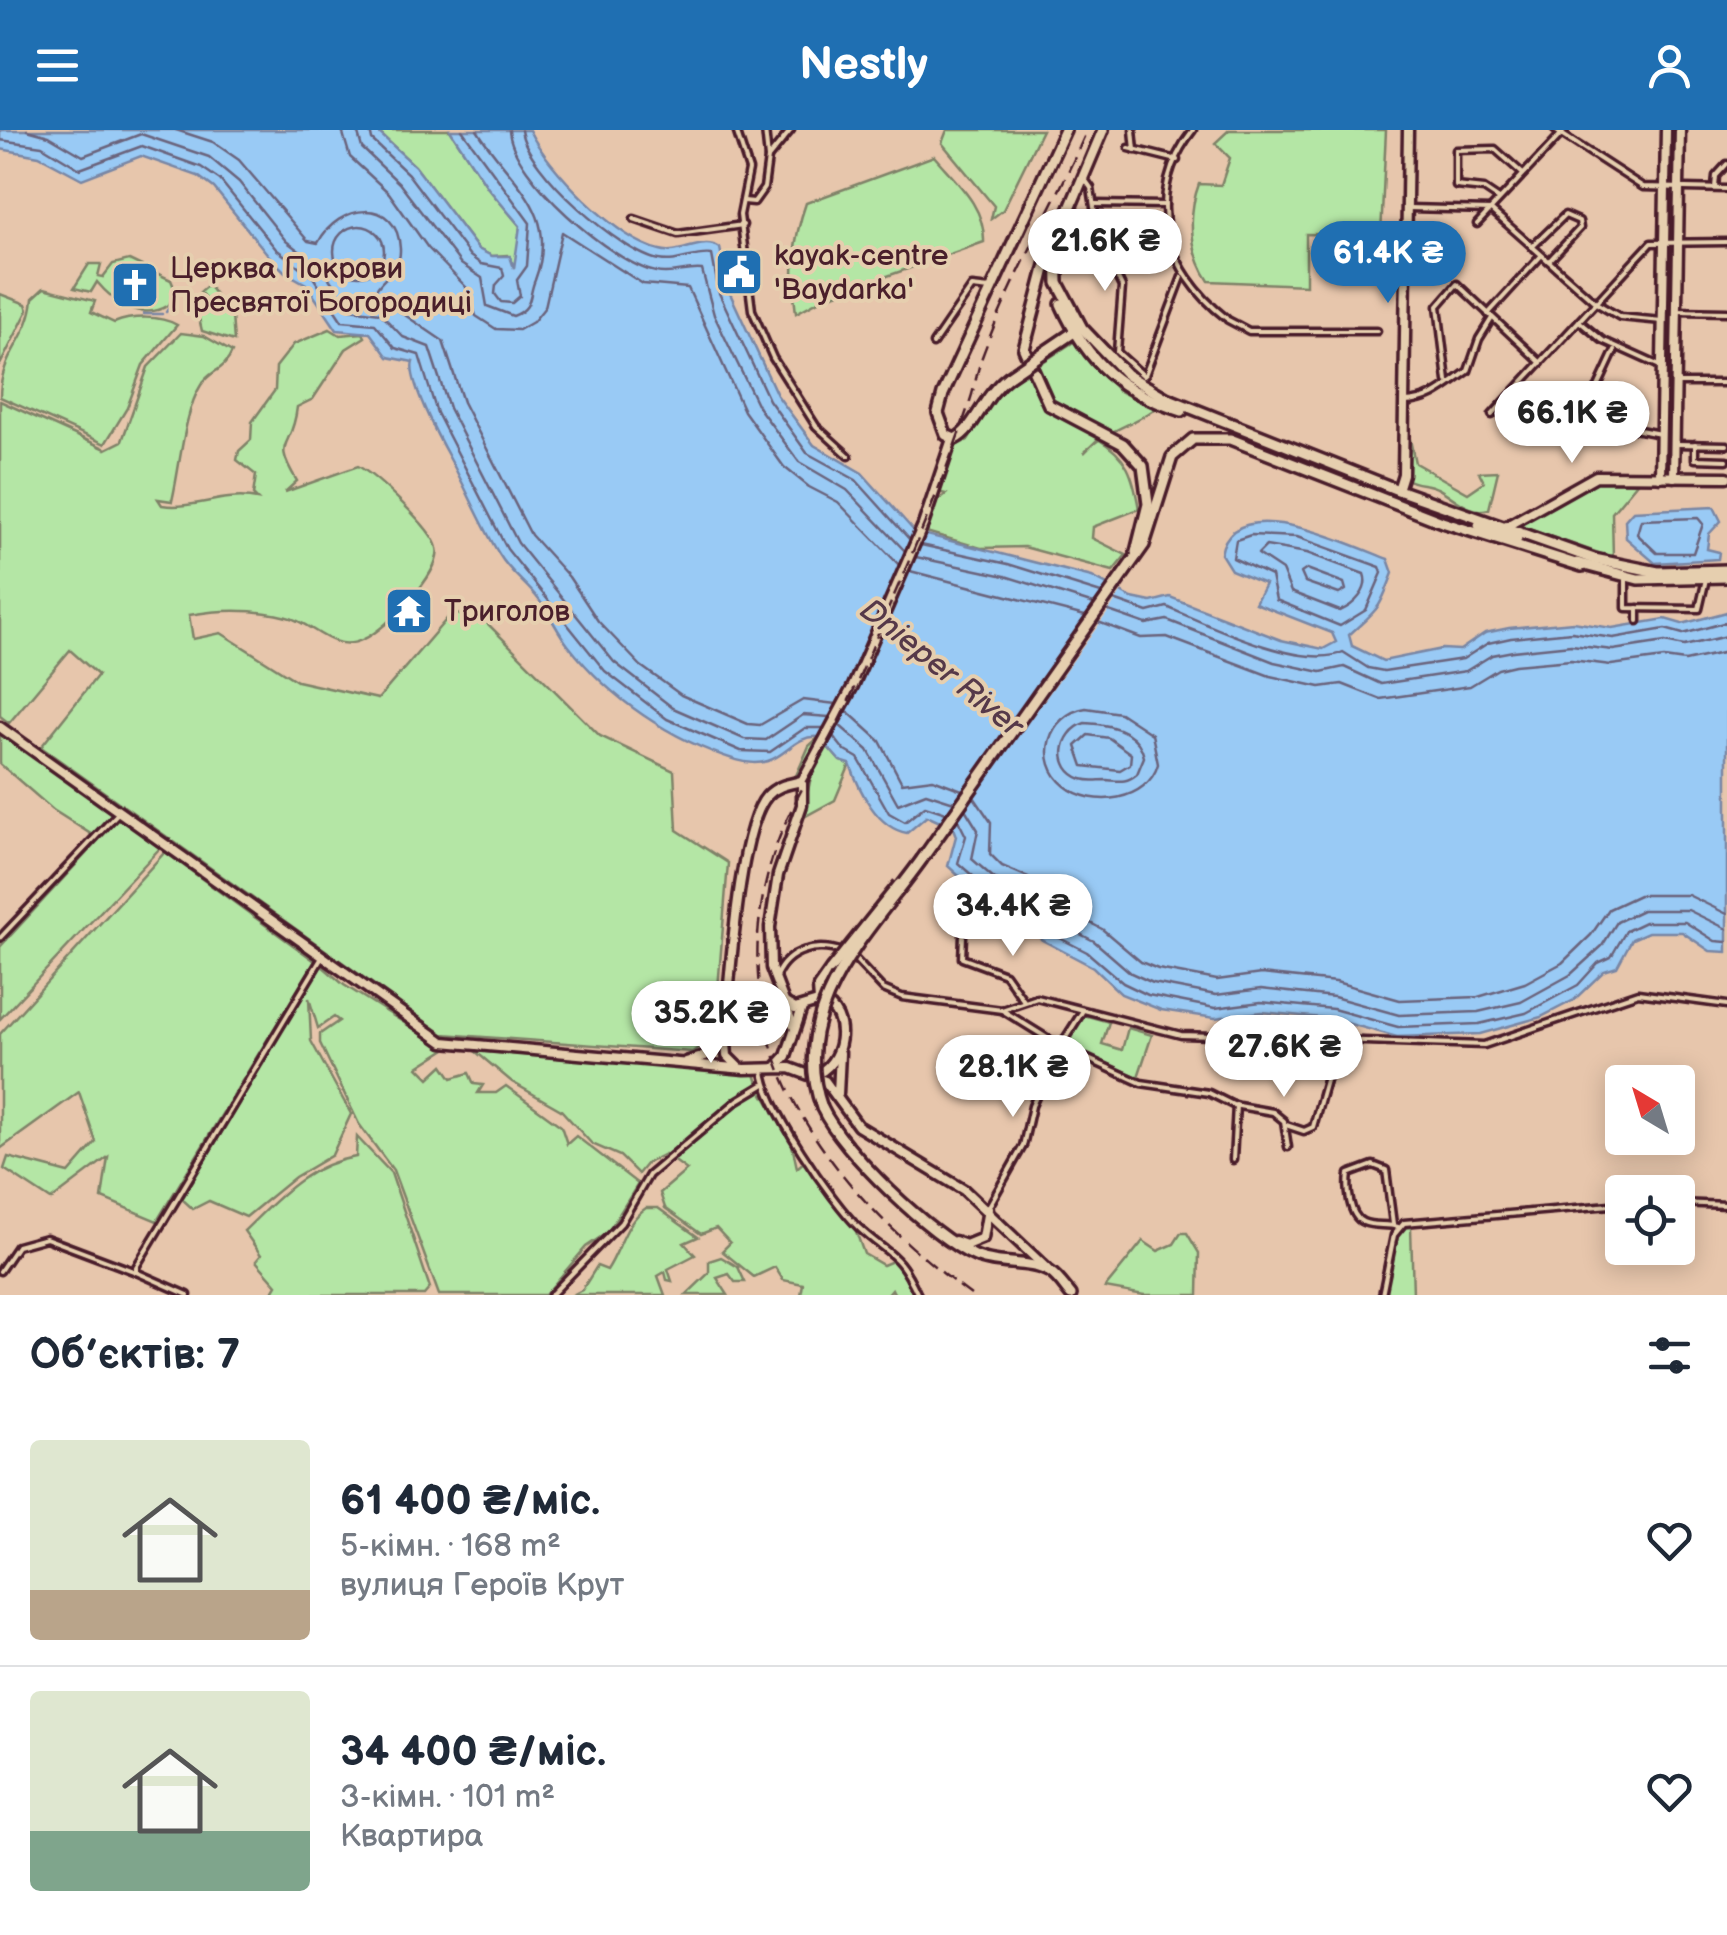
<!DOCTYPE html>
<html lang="uk">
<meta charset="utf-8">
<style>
body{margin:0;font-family:"Balsamiq Sans",sans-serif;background:#f2f2f3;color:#1f2937;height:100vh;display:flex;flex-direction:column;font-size:38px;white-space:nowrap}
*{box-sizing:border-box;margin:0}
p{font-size:32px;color:#747a83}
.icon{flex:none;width:55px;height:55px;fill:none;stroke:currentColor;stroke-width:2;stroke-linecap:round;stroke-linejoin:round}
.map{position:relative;height:1165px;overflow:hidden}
.details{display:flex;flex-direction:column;background:#fff;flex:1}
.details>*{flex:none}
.needle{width:65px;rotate:322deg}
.fabs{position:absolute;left:1605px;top:935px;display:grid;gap:20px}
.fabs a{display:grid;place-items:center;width:90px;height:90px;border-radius:10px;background:#fff;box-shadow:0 5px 25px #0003;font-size:50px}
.price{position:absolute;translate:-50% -85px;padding:0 22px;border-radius:35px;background:#fff;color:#222;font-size:32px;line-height:65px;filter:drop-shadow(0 2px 5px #0008)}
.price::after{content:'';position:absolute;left:50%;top:60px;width:30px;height:22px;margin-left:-15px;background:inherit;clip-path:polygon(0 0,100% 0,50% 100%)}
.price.on{background:#1f6fb2;color:#fff}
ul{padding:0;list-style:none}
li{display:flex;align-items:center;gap:30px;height:250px;padding:0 30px}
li+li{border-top:2px solid #e0e1e3}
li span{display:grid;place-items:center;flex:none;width:280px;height:200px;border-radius:10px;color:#555}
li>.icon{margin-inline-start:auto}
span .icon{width:120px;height:120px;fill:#fffc;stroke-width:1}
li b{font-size:42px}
h2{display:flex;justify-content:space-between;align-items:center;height:120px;padding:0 30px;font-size:42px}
header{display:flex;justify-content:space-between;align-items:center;height:130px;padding:0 30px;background:#1f6fb2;color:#fff;font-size:45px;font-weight:600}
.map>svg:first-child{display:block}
.green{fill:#b4e6a5;stroke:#7f8268;stroke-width:2.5}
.water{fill:#99caf5;stroke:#7986a4;stroke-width:2.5}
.pier{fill:#e7c6ac}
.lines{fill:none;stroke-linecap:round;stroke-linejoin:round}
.shore{stroke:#6a637c;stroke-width:2.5}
.stream{stroke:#7986a4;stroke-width:2.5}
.street-casing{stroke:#4a1f2b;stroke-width:11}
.secondary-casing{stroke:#4a1f2b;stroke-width:15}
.primary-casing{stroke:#4a1f2b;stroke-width:16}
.street{stroke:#e6cfaf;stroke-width:4}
.secondary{stroke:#e6cfaf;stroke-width:8}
.primary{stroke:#e6cfaf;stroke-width:9}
.rail{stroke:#4a1f2b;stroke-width:2.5;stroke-dasharray:15 8;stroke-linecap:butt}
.secondary-bridge-casing{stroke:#4a1f2b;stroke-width:15;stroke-linecap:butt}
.primary-bridge-casing{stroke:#4a1f2b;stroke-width:16;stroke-linecap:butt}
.secondary-bridge{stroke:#e6cfaf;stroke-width:8}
.primary-bridge{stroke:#e6cfaf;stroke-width:9}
.labels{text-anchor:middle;stroke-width:8;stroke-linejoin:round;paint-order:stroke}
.poi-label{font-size:30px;fill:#4a1f2b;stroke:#e6cfaf;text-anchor:start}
.water-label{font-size:32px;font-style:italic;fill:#563949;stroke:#e6cfaf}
</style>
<header><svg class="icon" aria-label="menu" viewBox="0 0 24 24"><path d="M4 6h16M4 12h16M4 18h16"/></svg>Nestly<svg class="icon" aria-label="person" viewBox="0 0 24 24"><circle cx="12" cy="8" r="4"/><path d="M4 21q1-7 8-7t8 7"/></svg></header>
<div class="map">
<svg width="1727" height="1165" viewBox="0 0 1727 1165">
<rect width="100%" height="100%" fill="#e7c6ac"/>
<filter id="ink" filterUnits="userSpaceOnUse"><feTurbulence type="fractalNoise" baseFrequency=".01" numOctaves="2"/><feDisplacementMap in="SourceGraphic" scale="20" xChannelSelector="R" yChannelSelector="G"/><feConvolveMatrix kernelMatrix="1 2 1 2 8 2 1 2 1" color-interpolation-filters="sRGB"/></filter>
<g filter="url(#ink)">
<g class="green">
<polygon points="376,0 450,0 488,58 520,96 516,137 512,138 507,125 492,126 478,119 415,36"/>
<polygon points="947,0 1042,0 1003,80 991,89 994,76 942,13"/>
<path d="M1229,0H1386L1381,105L1306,104V155L1209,151C1190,123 1187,86 1199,54L1221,55L1230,28L1215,13Z"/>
<path d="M934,26C957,53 985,76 984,112L822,169L796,183C790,144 793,110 806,73Z"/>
<path d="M129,130L171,150L176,162L169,175C140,193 112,170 97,152L91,162L74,158L89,134H101L98,146L103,147L113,134Z"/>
<polygon points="208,155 232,186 234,211 202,201 198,184 209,173 200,162"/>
<path d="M44,158L95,171L91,182L114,193C131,186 160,185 177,195L143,235L127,278L105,314L0,267C0,223 30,209 33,168Z"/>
<polygon points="0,164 26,174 28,180 0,235"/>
<path d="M330,199L340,205L363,203L365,207L346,219L313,269L297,277C292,322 271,308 297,351L285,362L358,336C376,346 433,399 437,418C443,442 386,499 364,509C332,525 314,493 287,487C255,479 221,479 189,485L193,509L221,503L297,551L378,569L451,484L480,486L600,606L674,641L677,700L728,733L714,909L692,922L443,904L41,617L98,545L70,520L9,593L0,586V271L106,319L122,311L148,237L181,203L204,206L232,222C225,241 210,240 201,255C184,281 180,338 172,371L158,369L162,375C194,380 223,362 257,369L253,365L256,345L237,330L239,321L251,310L252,292L275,260L276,237L294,214Z"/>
<path d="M1075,211L1117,260L1155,279C1131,296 1102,302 1084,323L1098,309C1128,327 1133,345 1139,379L1093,397L1092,408L1126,425L1113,441L1024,417L981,418L926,402L936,372L946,364L938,362L955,316L968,310L994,264Z"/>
<path d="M1406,290L1415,333L1468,363L1484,352L1479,342L1498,341L1489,379C1468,385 1454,366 1437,358C1427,353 1416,355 1406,349Z"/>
<polygon points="1593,351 1637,353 1612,383 1613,428 1517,395"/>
<polygon points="0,601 114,683 94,706 53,680 0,634"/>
<polygon points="819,607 840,631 850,634 835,670 802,688 811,647 802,641 795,648 809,616"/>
<polygon points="120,687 160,718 0,889 0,817"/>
<polygon points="165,722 315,831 157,1091 102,1068 108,1027 51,1070 4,1039 8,1027 69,1043 96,1012 79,962 0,1019 0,904"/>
<polygon points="321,835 344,855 446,919 418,937 429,948 443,935 452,948 469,943 474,954 483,955 478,963 496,963 506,956 561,996 567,1014 576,1006 638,1054 608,1102 586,1117 545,1165 439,1165 393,1040 359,994 320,913 320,904 339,891 334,887 318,898 309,868 311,911 351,984 332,1025 295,1047 246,1087 209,1071 193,1079 182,1069"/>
<polygon points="1084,885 1109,892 1102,914 1122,920 1128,898 1152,905 1138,947 1064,915"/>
<path d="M475,921L755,944L760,959L791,1010L797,1038L807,1029L852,1090L864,1124L883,1135L895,1130L914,1165H895L892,1159L887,1165C858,1165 832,1165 801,1165L803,1154L783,1150L775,1137L754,1147L722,1121L730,1113L716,1098L701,1104L665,1078L660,1063L687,1040L665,1024L647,1033L638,1044L620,1026L592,1014L561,980L512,952Z"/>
<path d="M357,1007L391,1043L430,1158L424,1165H271L277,1155L256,1131L261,1125L244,1101C278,1068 308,1034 356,1027Z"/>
<path d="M646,1078H658L698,1107L684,1113L695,1125L668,1139L672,1151L667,1150L665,1142L658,1146L665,1165H572L582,1160L597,1136L607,1140C621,1119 624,1093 646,1078Z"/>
<polygon points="1411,1097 1413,1165 1383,1165 1396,1105 1401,1098"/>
<polygon points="1181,1103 1187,1103 1199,1123 1198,1165 1144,1165 1105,1158 1143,1111 1158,1121 1174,1114"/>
<polygon points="721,1127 738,1137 745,1152 735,1152 729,1144 717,1148 728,1165 686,1165 709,1143 709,1131"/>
</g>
<g class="water">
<path d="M0,0H376L415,36L478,119L492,126H510L514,138L520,96L488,58L450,0H529C548,39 617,110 660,120C681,126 701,106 720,118L728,159L777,265L814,315L862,343L915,402L1092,447L1132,468L1151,472L1170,467L1281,510L1323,519L1336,512L1332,503L1255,473L1265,454L1231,440L1221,424C1232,358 1351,415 1388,429L1393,443C1378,483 1378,478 1349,505L1352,516L1383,531L1442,519L1460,520L1485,503L1509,498L1573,492L1612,498L1665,489L1682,494L1727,482V822L1710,821L1682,802H1648L1632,809L1617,837L1604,841L1574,870L1541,887L1480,904L1397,907L1332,889L1262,882L1215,888L1161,880L1121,864L1093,837L1042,810L1006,778L984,769L948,736L956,706L953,698L927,686L907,703C877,698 859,660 850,634L840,631L819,607C786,604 784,644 736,630C671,610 610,569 568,515C557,501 550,484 539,470C526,453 510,443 499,424C481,394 467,360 450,329C440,311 407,249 413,232L388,227L370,203L337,200L306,154L285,142L269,126L214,58L198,46L141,26L82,49L39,26L0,19Z"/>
<polygon points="1714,377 1721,391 1709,404 1707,419 1719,422 1718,429 1655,433 1626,408 1625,390 1633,381"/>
</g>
<polygon class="pier" points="1114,453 1124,458 1111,478 949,702 941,697"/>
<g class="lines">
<g class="shore">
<polyline points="27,0 49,6 83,26 141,4 209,27 239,52 286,111 322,138 350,179 380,183 403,207 429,217 449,278 518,413 614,532 673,578 744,609 766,610 803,585 829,587"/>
<path d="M176,0L213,12L239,30L308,111L318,113C338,73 398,66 400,119C401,143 379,148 374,164L443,211L463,272L531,405L569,447L598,491L641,536L681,565L748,594L760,595L803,570L836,574"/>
<polyline points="342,0 350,27 389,63 428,118 466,157 476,186 496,199 519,200 533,192 545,177 562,102 643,154 688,158 744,281 784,337 809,357 838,372 899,435"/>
<path d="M357,0L362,18L399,53L461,134L482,148L487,176L513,186C534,178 528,166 535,150C561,80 511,54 477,0"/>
<polyline points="370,0 372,10 408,44 470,126 481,134 502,138 504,146 496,155 495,164 501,172 512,173 520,166 517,150 527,136 530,93 462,0"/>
<path d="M509,0C511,46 613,134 656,142C672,146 687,138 702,140L714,185L759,278L799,332L847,360L905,421"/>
<path d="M521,0C526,40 621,123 659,130C678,134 695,122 712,125L719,163L769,270L807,323L856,350L910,410"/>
<polyline points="0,10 42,16 80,39 142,16 201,37 220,50 276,119 313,147 342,191 375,194 395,218 419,225 437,283 507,419 605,541 667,589 741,621 770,622 805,598 823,598"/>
<circle cx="359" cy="121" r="25"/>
<polygon points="1698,388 1703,394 1693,423 1657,423 1637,404 1641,390"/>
<polygon points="1251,405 1297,407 1380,437 1382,443 1366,480 1340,496 1276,470 1271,446 1233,428 1236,410"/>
<polyline points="921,415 1008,434 1101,463"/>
<path d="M1266,416L1307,423L1364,444C1370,460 1354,475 1340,481L1291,462L1282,440L1258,424Z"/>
<polyline points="916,427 1005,446 1094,474"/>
<polygon points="1307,439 1344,453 1346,460 1339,464 1305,452 1301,443"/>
<polyline points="910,441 1085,486"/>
<path d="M1114,470L1148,482L1167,477C1208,495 1304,541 1343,522L1368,538L1384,541L1463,529L1488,513L1511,508L1572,502L1613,508L1665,499L1683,504L1727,492"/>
<polyline points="1106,480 1146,494 1167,490 1274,532 1321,542 1344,537 1381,554 1466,541 1492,525 1513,521 1571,515 1613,520 1665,512 1684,516 1727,506"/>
<polyline points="1098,492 1141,508 1167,507 1270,546 1320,557 1342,554 1380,569 1470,556 1498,539 1515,535 1571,530 1611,535 1664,528 1685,531 1727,522"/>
<path d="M1086,578L1120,583L1152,604L1158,634C1148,671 1093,679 1065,656C1034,631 1048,584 1086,578Z"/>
<polyline points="847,581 880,611 902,653 933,649 962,660"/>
<path d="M1085,593C1108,594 1139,600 1144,627L1137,644C1126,653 1120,651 1107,650C1098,650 1091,652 1082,649C1054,639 1059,602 1085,593Z"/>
<polyline points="839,595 868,620 898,674 926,663 954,672"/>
<polygon points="1088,605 1109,608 1131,624 1130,634 1120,640 1083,636 1076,616"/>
<polyline points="833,606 844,620 858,628 889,683 905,692 925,676 946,683"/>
<polyline points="974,667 991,692 990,724 1002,736 1028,747 1065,780 1102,799 1141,832 1158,839 1217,850 1261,844 1336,852 1400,870 1478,867 1525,853 1562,833 1591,805 1609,779 1639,765 1688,765 1727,784"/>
<polyline points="965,679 978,700 972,729 995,749 1019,760 1056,792 1094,811 1131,843 1153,853 1216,865 1261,859 1334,867 1399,885 1478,882 1521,872 1570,845 1602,816 1617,792 1642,780 1688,780 1727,799"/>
<polyline points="958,690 966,706 958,733 989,760 1012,770 1048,802 1087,822 1123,853 1148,865 1215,878 1261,872 1333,879 1398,897 1479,894 1526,883 1578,855 1598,833 1611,827 1626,801 1645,792 1685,792 1715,811 1727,812"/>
</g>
<g class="stream">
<polyline points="166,182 177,167"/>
<polyline points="144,184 162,184"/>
</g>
<g class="street-casing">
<g id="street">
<polyline points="736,0 749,40 740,85 752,180 773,228 816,296 849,326"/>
<polyline points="765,0 768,28 791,0"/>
<polyline points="1133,0 1135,20"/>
<path d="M1193,0C1142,65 1165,141 1226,188"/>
<polyline points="1555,0 1643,57 1727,59"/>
<polyline points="1129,18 1177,30"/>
<polyline points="1086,51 1091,58 1099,109 1122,157 1117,222 1144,246"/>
<polyline points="1715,58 1716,46 1727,34"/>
<polyline points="1499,69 1484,59 1456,56 1456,20 1495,19 1523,44"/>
<polyline points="744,71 754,72 764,58 768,28"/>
<polyline points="1094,74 1165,75"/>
<polyline points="1408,78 1491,80 1596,173 1620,187 1662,191"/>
<polyline points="634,89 678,104 743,95"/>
<polyline points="1477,94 1565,0"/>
<polyline points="1532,117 1565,85 1579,91 1580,98 1549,131"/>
<polyline points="1676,181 1727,182"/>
<polyline points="1488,184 1541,126"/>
<polyline points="1228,190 1249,201 1377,201"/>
<polyline points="1579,191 1602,210 1662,237"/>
<polyline points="933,214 972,157 990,159"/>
<polyline points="1145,245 1182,147"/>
<polyline points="1447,251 1438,176 1457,154 1541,233"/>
<polyline points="1677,253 1727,253"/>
<polyline points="1518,258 1583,289 1660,304"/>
<path d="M1405,272C1431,272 1449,254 1468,241L1479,209L1492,188"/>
<polyline points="1492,285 1651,113 1727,112"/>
<polyline points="1583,289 1615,220"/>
<polyline points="1677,314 1727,315"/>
<polyline points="1695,314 1695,329 1727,330"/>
<polyline points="1626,447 1626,478 1699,479 1706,449"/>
<polyline points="1638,478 1638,491"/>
<polyline points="963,806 962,828 1005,844 1024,871"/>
<polyline points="0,808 118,683"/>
<polyline points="852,826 883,859 902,867 1002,880 1037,868 1181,905 1484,915 1638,863 1727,875"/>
<path d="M776,846C788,819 817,813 843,822"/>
<polyline points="1002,880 1060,916 1141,953 1209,963 1233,975 1273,982 1284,991 1288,1017"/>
<path d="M763,939C764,973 832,1072 858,1097C890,1127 898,1120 918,1165"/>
<polyline points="1235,940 1242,908"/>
<polyline points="1286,995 1304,1001 1313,997 1337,911"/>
<polyline points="1233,1030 1236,975"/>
<polyline points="1678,1073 1727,1075"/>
<polyline points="988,1078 1023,1016 1032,976 1053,928 1082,882"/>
<path d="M1393,1094L1386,1040L1373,1035L1349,1044C1347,1057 1349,1086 1363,1092C1374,1097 1387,1093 1398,1097"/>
<polyline points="0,1141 17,1116 46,1108 136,1142"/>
<polyline points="188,1165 136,1142 136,1137 321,829"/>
<polyline points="551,1165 621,1093 649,1045 738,970 763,955"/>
<polyline points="1382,1165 1394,1105 1404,1093 1622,1074"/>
</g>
</g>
<g class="secondary-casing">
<g id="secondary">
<polyline points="1660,347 1666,0"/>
<polyline points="1674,347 1680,0"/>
<polyline points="1398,360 1403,344 1408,0"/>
<polyline points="1505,397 1596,346 1727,347"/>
<polyline points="0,597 443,912 745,939 790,938 825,951 858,996 964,1060 1047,1139"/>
<polyline points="819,871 818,857 830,840"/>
<path d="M785,873L795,879L821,871C853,884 844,937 813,945"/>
<polyline points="793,895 771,838 770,797 778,745 802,675 802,651 853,556 923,395 952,309"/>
<polyline points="686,932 705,926 722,907"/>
<path d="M738,937L727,926L725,900C730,852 738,698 767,666C777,655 790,654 802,651"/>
<polyline points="776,937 786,926 802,878"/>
<polyline points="838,964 840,923"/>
<polyline points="955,1111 966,1115 983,1108 988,1079"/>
</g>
</g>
<g class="primary-casing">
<g id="primary">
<polyline points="1103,0 1046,135 1024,219 1049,275 1123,314 1143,336 1148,374 1136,422"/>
<polyline points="1057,107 1058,153 1082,198 1127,245 1166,268 1398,360 1594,429 1658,442 1727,440"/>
<path d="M1061,174C1088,234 1121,262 1182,281"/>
<polyline points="1043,223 1080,198"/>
<path d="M1008,247C982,267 976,298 955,309L946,305L938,283L943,264L1065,0"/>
<polyline points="1479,395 1517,409"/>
<polyline points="1577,433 1638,449 1727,447"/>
<polyline points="922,729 1144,415 1172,327 1193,309 1230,309 1442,392 1582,436"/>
<path d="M822,978C842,1021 932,1107 975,1126C997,1136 1030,1130 1050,1142C1058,1147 1065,1158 1071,1165"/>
</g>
</g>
<use href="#street" class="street"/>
<use href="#secondary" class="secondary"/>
<use href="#primary" class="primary"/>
<path class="rail" d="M971,1165C829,1059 716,916 772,729C785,684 810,646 831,606C857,558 877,504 899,454C925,394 950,332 970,271C975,256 977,241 982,227C1011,148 1054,77 1087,0"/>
<g class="secondary-bridge-casing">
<polyline id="secondary-bridge" points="830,840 899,754"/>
</g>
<g class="primary-bridge-casing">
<g id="primary-bridge">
<polyline points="1008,247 1043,223"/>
<path d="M822,978C786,879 869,803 922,729"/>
</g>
</g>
<use href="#secondary-bridge" class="secondary-bridge"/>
<use href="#primary-bridge" class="primary-bridge"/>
</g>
</g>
<defs>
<g id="civic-square" transform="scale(2.5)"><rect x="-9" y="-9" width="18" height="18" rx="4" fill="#1f6fb2" stroke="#e6cfaf"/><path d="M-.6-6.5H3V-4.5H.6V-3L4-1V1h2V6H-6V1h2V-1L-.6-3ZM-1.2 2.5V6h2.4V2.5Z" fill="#fff"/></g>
<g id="church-square" transform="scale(2.5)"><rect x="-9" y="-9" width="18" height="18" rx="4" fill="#1f6fb2" stroke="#e6cfaf"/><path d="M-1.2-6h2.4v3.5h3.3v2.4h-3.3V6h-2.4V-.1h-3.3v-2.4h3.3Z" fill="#fff"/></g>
<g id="temple-square" transform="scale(2.5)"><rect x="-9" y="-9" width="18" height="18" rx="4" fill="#1f6fb2" stroke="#e6cfaf"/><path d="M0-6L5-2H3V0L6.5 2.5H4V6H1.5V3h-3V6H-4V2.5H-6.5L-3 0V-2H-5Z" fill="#fff"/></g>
</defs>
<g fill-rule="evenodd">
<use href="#civic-square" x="739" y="142"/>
<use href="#church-square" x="135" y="155"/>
<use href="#temple-square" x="409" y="481"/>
</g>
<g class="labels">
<g class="poi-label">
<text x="774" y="135">kayak-centre<tspan x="774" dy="34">'Baydarka'</tspan></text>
<text x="170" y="148">Церква Покрови<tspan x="170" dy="34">Пресвятої Богородиці</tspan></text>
<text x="444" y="491">Триголов</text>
</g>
<g class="water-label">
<text transform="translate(942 537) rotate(39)" y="11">Dnieper River</text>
</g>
</g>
</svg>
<div class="fabs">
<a><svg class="needle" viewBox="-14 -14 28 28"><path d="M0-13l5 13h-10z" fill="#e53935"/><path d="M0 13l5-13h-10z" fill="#747a83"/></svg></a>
<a><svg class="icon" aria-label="locate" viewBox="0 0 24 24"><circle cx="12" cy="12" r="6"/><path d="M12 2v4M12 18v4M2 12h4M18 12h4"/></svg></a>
</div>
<b class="price" style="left:1105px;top:164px">21.6K ₴</b>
<b class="price on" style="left:1388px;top:176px">61.4K ₴</b>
<b class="price" style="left:1572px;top:336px">66.1K ₴</b>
<b class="price" style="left:1013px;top:829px">34.4K ₴</b>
<b class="price" style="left:711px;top:936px">35.2K ₴</b>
<b class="price" style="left:1284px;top:970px">27.6K ₴</b>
<b class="price" style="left:1013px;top:990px">28.1K ₴</b>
</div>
<section class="details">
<h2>Об’єктів: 7<svg class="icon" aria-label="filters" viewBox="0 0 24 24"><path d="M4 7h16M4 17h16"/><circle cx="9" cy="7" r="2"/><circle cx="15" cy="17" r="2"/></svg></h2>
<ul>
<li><span style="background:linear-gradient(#dfe7d0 75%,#b9a48a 0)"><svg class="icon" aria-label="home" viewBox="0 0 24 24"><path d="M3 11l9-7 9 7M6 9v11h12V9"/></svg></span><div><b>61 400 ₴/міс.</b><p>5-кімн. · 168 m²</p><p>вулиця Героїв Крут</p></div><svg class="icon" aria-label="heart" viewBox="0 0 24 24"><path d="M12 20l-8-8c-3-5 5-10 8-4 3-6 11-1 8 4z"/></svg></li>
<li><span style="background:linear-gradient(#dfe7d0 70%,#7fa58c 0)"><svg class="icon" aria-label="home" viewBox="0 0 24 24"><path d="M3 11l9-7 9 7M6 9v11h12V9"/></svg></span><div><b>34 400 ₴/міс.</b><p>3-кімн. · 101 m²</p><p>Квартира</p></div><svg class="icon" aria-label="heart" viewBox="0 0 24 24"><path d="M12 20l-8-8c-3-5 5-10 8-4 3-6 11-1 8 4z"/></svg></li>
</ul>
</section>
